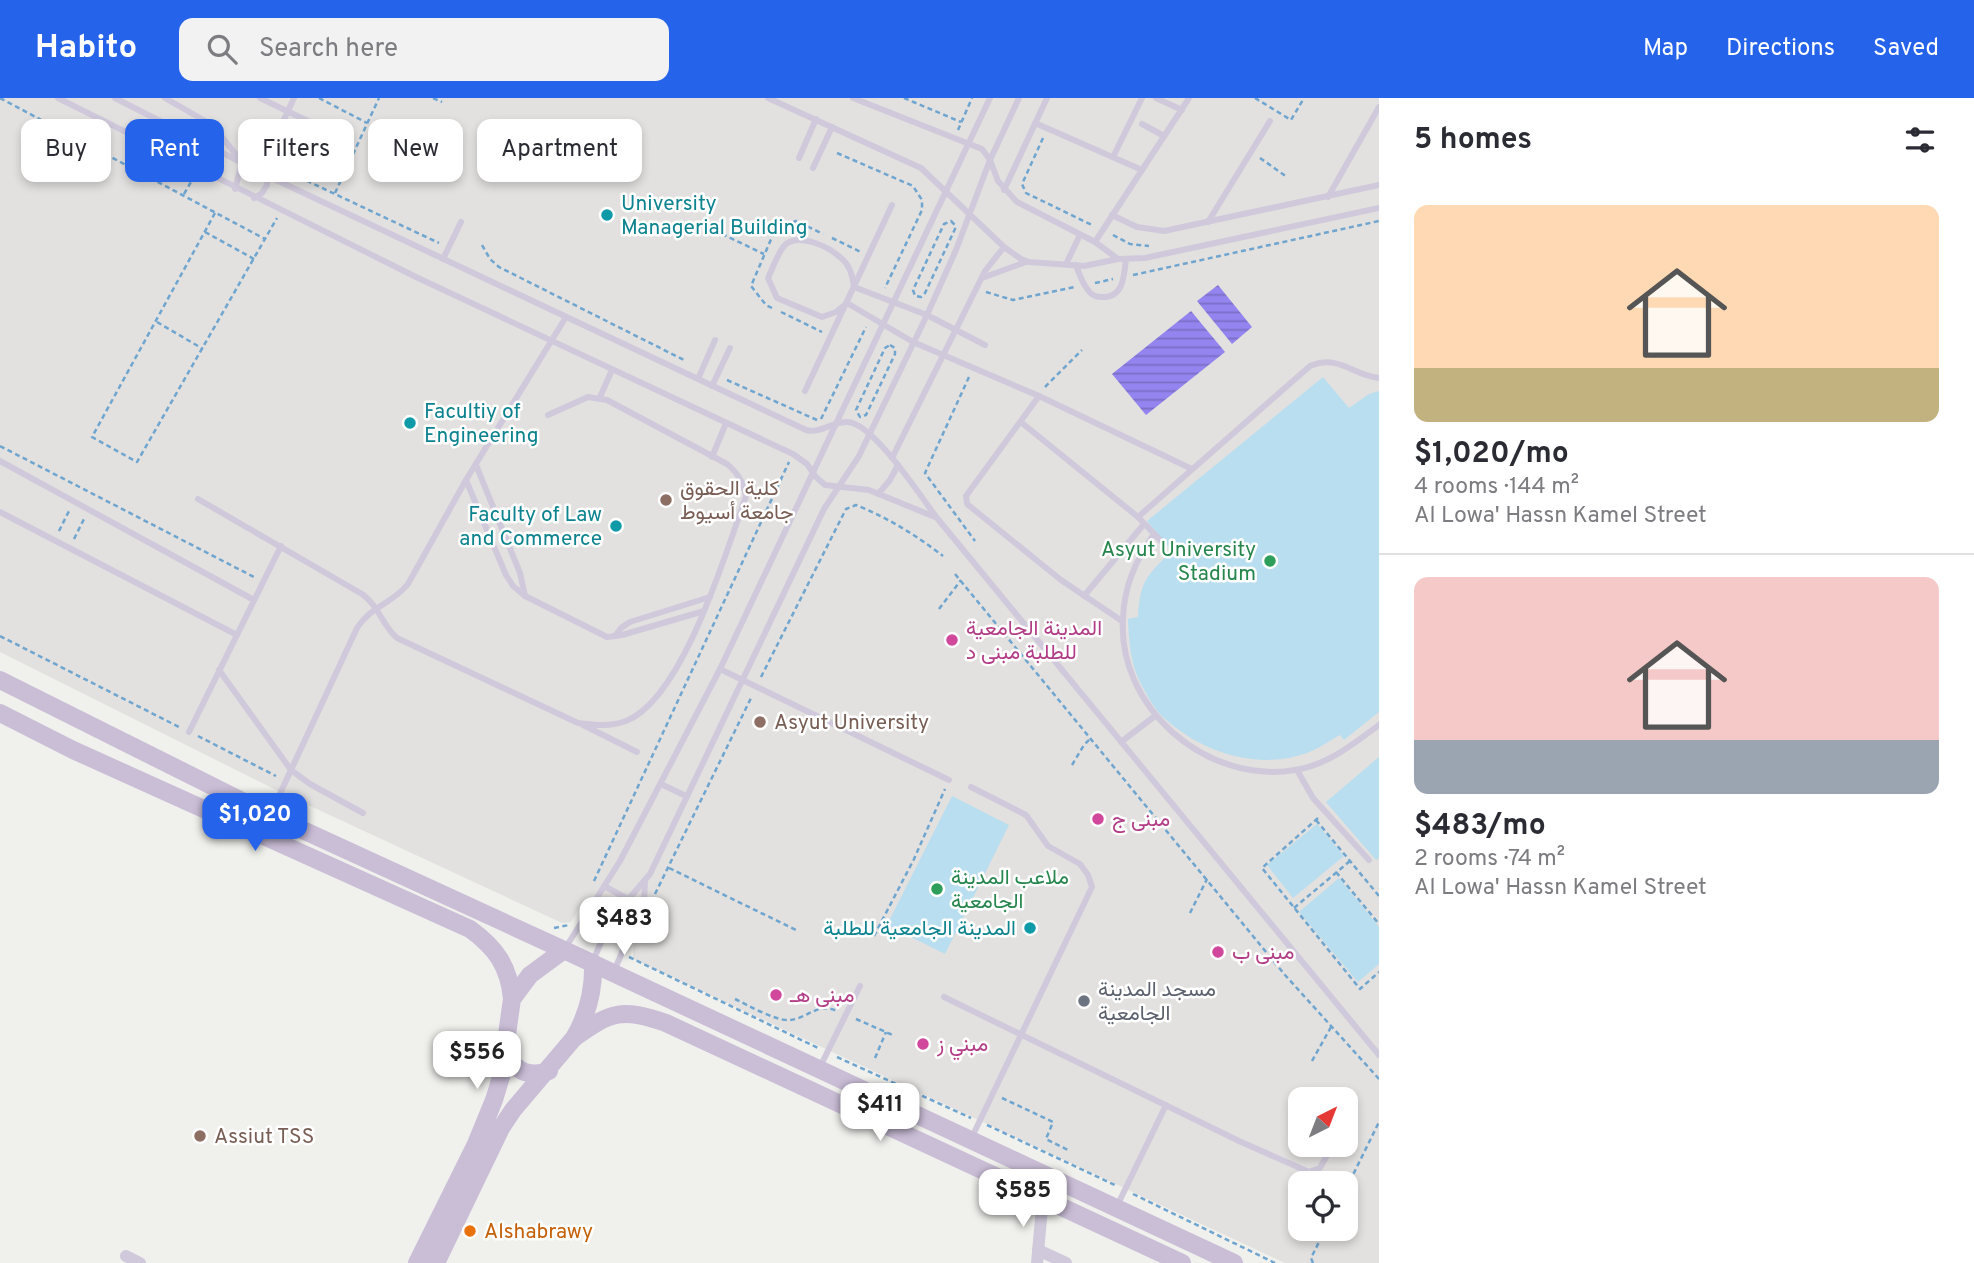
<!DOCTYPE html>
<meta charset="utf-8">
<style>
body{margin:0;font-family:Overpass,Vazirmatn,sans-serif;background:#f2f2f3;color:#2b2b33;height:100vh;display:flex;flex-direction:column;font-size:26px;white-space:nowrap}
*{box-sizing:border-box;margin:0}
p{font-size:23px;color:#7c7c81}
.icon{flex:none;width:38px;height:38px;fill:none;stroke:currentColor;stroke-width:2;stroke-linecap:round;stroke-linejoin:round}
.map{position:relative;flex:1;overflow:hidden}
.side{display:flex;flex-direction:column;background:#fff;width:595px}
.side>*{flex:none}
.guide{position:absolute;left:21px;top:21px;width:665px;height:63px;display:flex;gap:14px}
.needle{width:46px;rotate:42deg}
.controls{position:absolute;left:1288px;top:989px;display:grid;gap:14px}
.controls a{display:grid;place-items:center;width:70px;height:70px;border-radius:14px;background:#fff;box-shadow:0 4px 10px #0003;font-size:35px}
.price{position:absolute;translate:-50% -60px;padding:0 16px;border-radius:14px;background:#fff;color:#222;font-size:23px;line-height:46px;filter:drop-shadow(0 2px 4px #0008)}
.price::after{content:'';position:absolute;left:50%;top:42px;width:21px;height:16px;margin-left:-10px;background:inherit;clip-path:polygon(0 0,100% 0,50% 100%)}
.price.active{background:#2563eb;color:#fff}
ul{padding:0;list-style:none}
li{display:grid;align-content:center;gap:14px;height:371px;padding:0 35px}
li+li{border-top:2px solid #e1e1e2}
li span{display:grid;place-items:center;height:217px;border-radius:14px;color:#555}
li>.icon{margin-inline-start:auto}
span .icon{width:126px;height:126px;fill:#fffc;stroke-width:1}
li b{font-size:30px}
h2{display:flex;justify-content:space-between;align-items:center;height:84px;padding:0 35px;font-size:30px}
.tag{padding:0 24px;border-radius:14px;background:#fff;box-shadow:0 4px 10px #0003;font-size:24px;line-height:63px}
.tag.active{background:#2563eb;color:#fff}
header{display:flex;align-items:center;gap:42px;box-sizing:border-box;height:98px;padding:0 35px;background:#2563eb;color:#fff}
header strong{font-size:33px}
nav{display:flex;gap:38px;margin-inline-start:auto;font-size:24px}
.search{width:490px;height:63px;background:#f2f2f3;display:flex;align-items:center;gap:18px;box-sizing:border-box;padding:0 24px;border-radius:14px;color:#7c7c81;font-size:26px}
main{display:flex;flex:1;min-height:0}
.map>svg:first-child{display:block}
.education{fill:#e2e1df;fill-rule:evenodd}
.park{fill:#b8def0}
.water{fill:url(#water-rules)}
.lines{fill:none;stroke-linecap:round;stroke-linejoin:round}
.path{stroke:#6fa5cf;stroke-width:2.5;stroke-dasharray:5 3.5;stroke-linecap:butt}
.service{stroke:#d0c9db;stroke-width:6}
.minor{stroke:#d0c9db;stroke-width:12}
.secondary{stroke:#cabed7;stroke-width:18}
.culture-dot{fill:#0f9aa8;stroke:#fff;stroke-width:2.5}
.education-dot{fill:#8d6e63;stroke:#fff;stroke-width:2.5}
.leisure-dot{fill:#2e9e5b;stroke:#fff;stroke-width:2.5}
.hotel-dot{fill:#d1479c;stroke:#fff;stroke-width:2.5}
.worship-dot{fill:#6b7280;stroke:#fff;stroke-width:2.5}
.food-dot{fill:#e8710a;stroke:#fff;stroke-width:2.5}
.labels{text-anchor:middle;stroke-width:5;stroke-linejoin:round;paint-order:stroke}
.culture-label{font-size:21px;fill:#0d838f;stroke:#fff;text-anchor:start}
.education-label{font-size:21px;fill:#785e54;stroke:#fff;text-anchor:start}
.leisure-label{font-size:21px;fill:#27864d;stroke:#fff;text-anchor:end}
.hotel-label{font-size:21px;fill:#b23c85;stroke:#fff;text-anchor:start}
.worship-label{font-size:21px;fill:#5b616d;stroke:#fff;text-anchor:start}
.food-label{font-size:21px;fill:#c56008;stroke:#fff;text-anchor:start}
</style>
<header>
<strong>Habito</strong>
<div class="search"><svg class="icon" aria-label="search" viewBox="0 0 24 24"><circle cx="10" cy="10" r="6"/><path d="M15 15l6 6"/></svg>Search here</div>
<nav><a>Map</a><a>Directions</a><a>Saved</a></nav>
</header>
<main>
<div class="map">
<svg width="1379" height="1165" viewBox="0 0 1379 1165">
<defs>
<pattern id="water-rules" width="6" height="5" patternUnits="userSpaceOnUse" patternTransform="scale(1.75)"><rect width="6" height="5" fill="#9384ef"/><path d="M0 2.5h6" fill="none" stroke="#7a6ec5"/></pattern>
</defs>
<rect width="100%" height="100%" fill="#f0f0ed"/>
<path class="education" d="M0,0H1379V1165H1285L633,861V850L638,836L636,835L580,809L571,824L562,825L280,694L0,554ZM1300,1001H1346V1046H1300ZM1300,1085H1346V1130H1300Z"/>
<g class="park">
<path d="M1323,279L1349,310L1369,296L1379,293V614L1344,642L1340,637C1329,643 1318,651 1307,655C1257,673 1201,654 1163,619C1154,611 1146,595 1140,584C1130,564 1129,542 1128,521L1138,519C1140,483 1146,478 1172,453L1147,423Z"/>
<polygon points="1379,659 1379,760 1376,762 1326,704"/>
<polygon points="952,698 1009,727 945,856 887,827"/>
<polygon points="1317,726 1344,758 1293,800 1267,767"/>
<polygon points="1339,780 1379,829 1379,866 1358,884 1299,814"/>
</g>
<g class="water">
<polygon points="1218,187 1252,229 1232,246 1197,203"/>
<polygon points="1191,213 1225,254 1146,317 1112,276"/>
</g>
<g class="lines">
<g class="path">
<polyline points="0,0 265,141"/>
<polyline points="319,0 367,25"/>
<polyline points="433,0 442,4"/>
<polyline points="904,0 961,24"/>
<polyline points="1255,0 1291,22 1304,0"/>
<polyline points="958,32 972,0"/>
<polyline points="1043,40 1022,86 1026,95 1094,128"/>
<polyline points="286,41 348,66"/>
<polyline points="837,55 913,88 922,102 922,112 885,190"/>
<polyline points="1260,60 1287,79"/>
<polyline points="300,82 301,80 439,145"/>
<polyline points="335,95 379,0"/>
<polyline points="184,96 195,77"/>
<polyline points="215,115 92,339 137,364 277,120"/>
<polygon points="951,123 955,127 955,131 925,195 921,199 915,198 913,192 944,126"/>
<polyline points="205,134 254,161"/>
<polyline points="722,136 764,156"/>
<polyline points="1113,137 1130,146 1149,148"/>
<polyline points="832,140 861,154"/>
<polyline points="482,147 490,161 499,169 686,263"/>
<polyline points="1133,177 1379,123"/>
<polyline points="1095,185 1113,181"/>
<polyline points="986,194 1013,202 1075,189"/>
<polyline points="772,210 766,207 751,188 775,132 796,123 823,136"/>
<polyline points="781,214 822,234"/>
<polyline points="157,224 203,251"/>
<polygon points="890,247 895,250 895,256 866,317 860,319 856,312 885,250"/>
<polyline points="969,279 925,375 975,443"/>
<polyline points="727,282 817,322"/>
<polyline points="1045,289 1082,252"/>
<polyline points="821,321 866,229"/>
<polyline points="0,348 254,479"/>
<polyline points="59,433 70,411"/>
<polyline points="74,441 85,419"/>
<polyline points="955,476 1285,877 1379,981"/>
<polyline points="939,511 961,482"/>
<polyline points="0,538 179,629"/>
<path d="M761,579L846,411L856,407C888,420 916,437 943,458"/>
<polyline points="198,638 276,678"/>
<polyline points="1072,667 1084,647 1091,640"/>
<polyline points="1318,720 1262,770 1360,891 1379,874"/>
<polyline points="1316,722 1379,798"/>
<polyline points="669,770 798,833"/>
<polyline points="1336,774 1379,826"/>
<polyline points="594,783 789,364"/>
<polyline points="655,796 752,598"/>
<polyline points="1294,810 1350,763"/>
<polyline points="1190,815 1207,781"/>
<polyline points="554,830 569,827"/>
<polyline points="874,838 914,761 945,691"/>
<polyline points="629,859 818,950"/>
<path d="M735,901C748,907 775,923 789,922C808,921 816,904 837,913"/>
<polyline points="856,921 895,938"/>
<polyline points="837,959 971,1020"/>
<polyline points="875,960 886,934"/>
<polyline points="1312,963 1331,929"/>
<polyline points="1002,1000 1053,1024 1046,1041 1068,1052"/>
<polyline points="987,1027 1117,1088"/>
<polyline points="1346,1091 1379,1024"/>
<polyline points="1133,1096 1275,1165"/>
<polyline points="1313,1165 1311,1160 1326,1130"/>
</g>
<g class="service">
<polyline points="58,0 416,179 793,356 807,366 816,379 825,387 869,392 935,419"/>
<path d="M115,0L272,80L806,332C821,336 833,323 848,324C874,326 921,399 937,420L1379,957"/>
<polyline points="165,0 212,27 243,65"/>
<polyline points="260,0 341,39"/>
<polyline points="768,0 921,70 1004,149 1021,161 1029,164 1084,168 1118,161 1145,160 1379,110"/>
<polyline points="853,0 982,51 990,62 998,83 1017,104 1095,144 1118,161"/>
<polyline points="1156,0 1182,12"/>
<polyline points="1035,25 1142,72"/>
<polyline points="1142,26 1164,38"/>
<polyline points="1113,59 1142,0"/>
<polyline points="799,60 816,21"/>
<polyline points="813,70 832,29"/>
<polyline points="235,91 240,72 272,41"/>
<polyline points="1004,92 1047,0"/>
<polyline points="1328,99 1379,9"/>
<polyline points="254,100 262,95 267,87 272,47 294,0"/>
<polyline points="1112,117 1137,129 1164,133 1379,87"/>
<polyline points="1208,124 1270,23"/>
<polyline points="1095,144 1189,0"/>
<polyline points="443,161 461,124"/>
<polyline points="1066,166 1080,137"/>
<path d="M1076,167C1079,175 1082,185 1088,192C1091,197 1097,199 1102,199C1124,200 1124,177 1126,161"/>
<polyline points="982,180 1026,164"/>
<path d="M985,247L927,217L854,189C853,179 850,167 841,160C829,149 801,135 786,146C778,153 773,170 768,180L777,200L822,219L836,214L847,205L913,244L1039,298L1192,371"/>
<polyline points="698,281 715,242"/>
<polyline points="712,288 730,250"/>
<polyline points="805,293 892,107"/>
<polyline points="1039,298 966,398 967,406 1061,482 1122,523"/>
<polyline points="600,299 612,272"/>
<polyline points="1022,325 1138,419 1162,444"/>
<polyline points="712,359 726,325"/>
<polyline points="892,360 985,173 1004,149"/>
<polyline points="0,363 254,502"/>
<polyline points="476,367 520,475 525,498"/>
<polyline points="466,382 506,477 513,488 525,498 607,539 622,537 704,513"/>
<polyline points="878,396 890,382 898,367"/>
<path d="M198,401L362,496C379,508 382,527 397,540L578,625C595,627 610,629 626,623C683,601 726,454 746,398C743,384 738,375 727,366L607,302L588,299L548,317"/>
<polyline points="0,414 237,537"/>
<path d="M1138,419L1310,268C1339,256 1352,277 1379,280"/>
<path d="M1154,436C1136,461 1124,489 1123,520C1117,610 1207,687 1295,672C1328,667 1353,646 1379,627"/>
<polyline points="1084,498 1144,426"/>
<polyline points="615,538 621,530 630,524 710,499"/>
<polyline points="720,571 949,682"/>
<polyline points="219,572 291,672 310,686 363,715"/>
<polyline points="583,627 637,654"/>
<polyline points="189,634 281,448"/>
<polyline points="1121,644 1155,618"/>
<polyline points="1297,672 1313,700 1369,762"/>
<polyline points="661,686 686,698"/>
<polyline points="971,689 1026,717 1048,748 1080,766 1088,777 1092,789 972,1039"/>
<path d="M271,715L357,530C371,508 392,506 408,486L466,382L566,219"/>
<polyline points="604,788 628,801"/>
<polyline points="566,849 620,763 720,571 990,0"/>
<polyline points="593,863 610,823 650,776 824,411 859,358 927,217 956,152 990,62 1019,0"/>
<polyline points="614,873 644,804 645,783"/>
<polyline points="944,899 1239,1043 1309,1074 1320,1070 1331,1050"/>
<polyline points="819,971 860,888"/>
<polyline points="1117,1108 1166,1007"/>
</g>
<g class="minor">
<polyline points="1038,1152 1066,1165"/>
<polyline points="126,1158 140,1165"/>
<polyline points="1037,1165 1043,1099"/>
</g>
<g class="secondary">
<polyline points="0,582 270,717 564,852 1234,1165"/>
<path d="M0,615L73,652L470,831C496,850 509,868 512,901"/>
<path d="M574,940C612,913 621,910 666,925L1182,1165"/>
<path d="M506,953C513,973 528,980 549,973"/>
<polyline points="417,1165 476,1046 494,1002 501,979 512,901 530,877 564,852"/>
<path d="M436,1165L501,1030L513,1012L574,940C588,916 594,893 593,865"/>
</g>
</g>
<g class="culture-dot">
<circle cx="607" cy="117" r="7"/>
<circle cx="410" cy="325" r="7"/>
<circle cx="616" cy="428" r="7"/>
<circle cx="1030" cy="830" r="7"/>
</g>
<g class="education-dot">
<circle cx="666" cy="402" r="7"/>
<circle cx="760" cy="624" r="7"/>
<circle cx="200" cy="1038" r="7"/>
</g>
<g class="leisure-dot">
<circle cx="1270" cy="463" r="7"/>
<circle cx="937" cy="791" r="7"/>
</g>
<g class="hotel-dot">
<circle cx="952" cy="542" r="7"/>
<circle cx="1098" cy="721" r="7"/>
<circle cx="1218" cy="854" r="7"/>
<circle cx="776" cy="897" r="7"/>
<circle cx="923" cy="946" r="7"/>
</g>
<circle class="worship-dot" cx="1084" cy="903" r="7"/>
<circle class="food-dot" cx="470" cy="1133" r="7"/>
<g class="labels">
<g class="culture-label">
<text x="621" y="112">University<tspan x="621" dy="24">Managerial Building</tspan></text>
<text x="424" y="320">Facultiy of<tspan x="424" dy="24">Engineering</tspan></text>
<text x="602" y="423" text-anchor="end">Faculty of Law<tspan x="602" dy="24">and Commerce</tspan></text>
<text x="1016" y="837" text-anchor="end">المدينة الجامعية للطلبة</text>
</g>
<g class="education-label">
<text x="680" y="397">كلية الحقوق<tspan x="680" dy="24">جامعة أسيوط</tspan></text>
<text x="774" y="631">Asyut University</text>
<text x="214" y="1045">Assiut TSS</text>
</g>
<g class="leisure-label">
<text x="1256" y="458">Asyut University<tspan x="1256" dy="24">Stadium</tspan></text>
<text x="951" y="786" text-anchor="start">ملاعب المدينة<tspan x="951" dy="24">الجامعية</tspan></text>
</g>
<g class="hotel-label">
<text x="966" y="537">المدينة الجامعية<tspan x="966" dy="24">للطلبة مبنى د</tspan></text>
<text x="1112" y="728">مبنى ج</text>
<text x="1232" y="861">مبنى ب</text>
<text x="790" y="904">مبنى هـ</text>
<text x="937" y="953">مبني ز</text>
</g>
<g class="worship-label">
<text x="1098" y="898">مسجد المدينة<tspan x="1098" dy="24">الجامعية</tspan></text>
</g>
<g class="food-label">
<text x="484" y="1140">Alshabrawy</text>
</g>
</g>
</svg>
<div class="controls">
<a><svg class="needle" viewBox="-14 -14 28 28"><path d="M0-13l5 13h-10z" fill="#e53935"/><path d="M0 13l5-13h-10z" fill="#7c7c81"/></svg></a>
<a><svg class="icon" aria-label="locate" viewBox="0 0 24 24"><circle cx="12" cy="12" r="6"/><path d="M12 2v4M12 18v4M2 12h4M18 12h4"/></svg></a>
</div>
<b class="price active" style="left:255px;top:755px">$1,020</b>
<b class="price" style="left:624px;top:859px">$483</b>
<b class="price" style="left:477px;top:993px">$556</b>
<b class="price" style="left:880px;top:1045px">$411</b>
<b class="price" style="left:1023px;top:1131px">$585</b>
<div class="guide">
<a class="tag">Buy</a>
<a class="tag active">Rent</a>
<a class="tag">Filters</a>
<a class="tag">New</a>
<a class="tag">Apartment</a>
</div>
</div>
<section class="side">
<h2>5 homes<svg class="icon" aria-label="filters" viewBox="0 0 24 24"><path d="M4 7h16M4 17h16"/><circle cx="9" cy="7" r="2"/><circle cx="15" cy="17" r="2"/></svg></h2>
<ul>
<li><span style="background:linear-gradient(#ffd9b3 75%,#c2b280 0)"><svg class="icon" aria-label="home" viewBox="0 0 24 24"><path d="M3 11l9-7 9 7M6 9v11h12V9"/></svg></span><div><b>$1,020/mo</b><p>4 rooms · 144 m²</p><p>Al Lowa' Hassn Kamel Street</p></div></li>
<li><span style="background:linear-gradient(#f6c9c9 75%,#9aa5b1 0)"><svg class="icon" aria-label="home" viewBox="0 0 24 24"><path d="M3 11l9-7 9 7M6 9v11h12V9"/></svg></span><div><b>$483/mo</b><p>2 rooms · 74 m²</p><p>Al Lowa' Hassn Kamel Street</p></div></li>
</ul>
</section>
</main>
